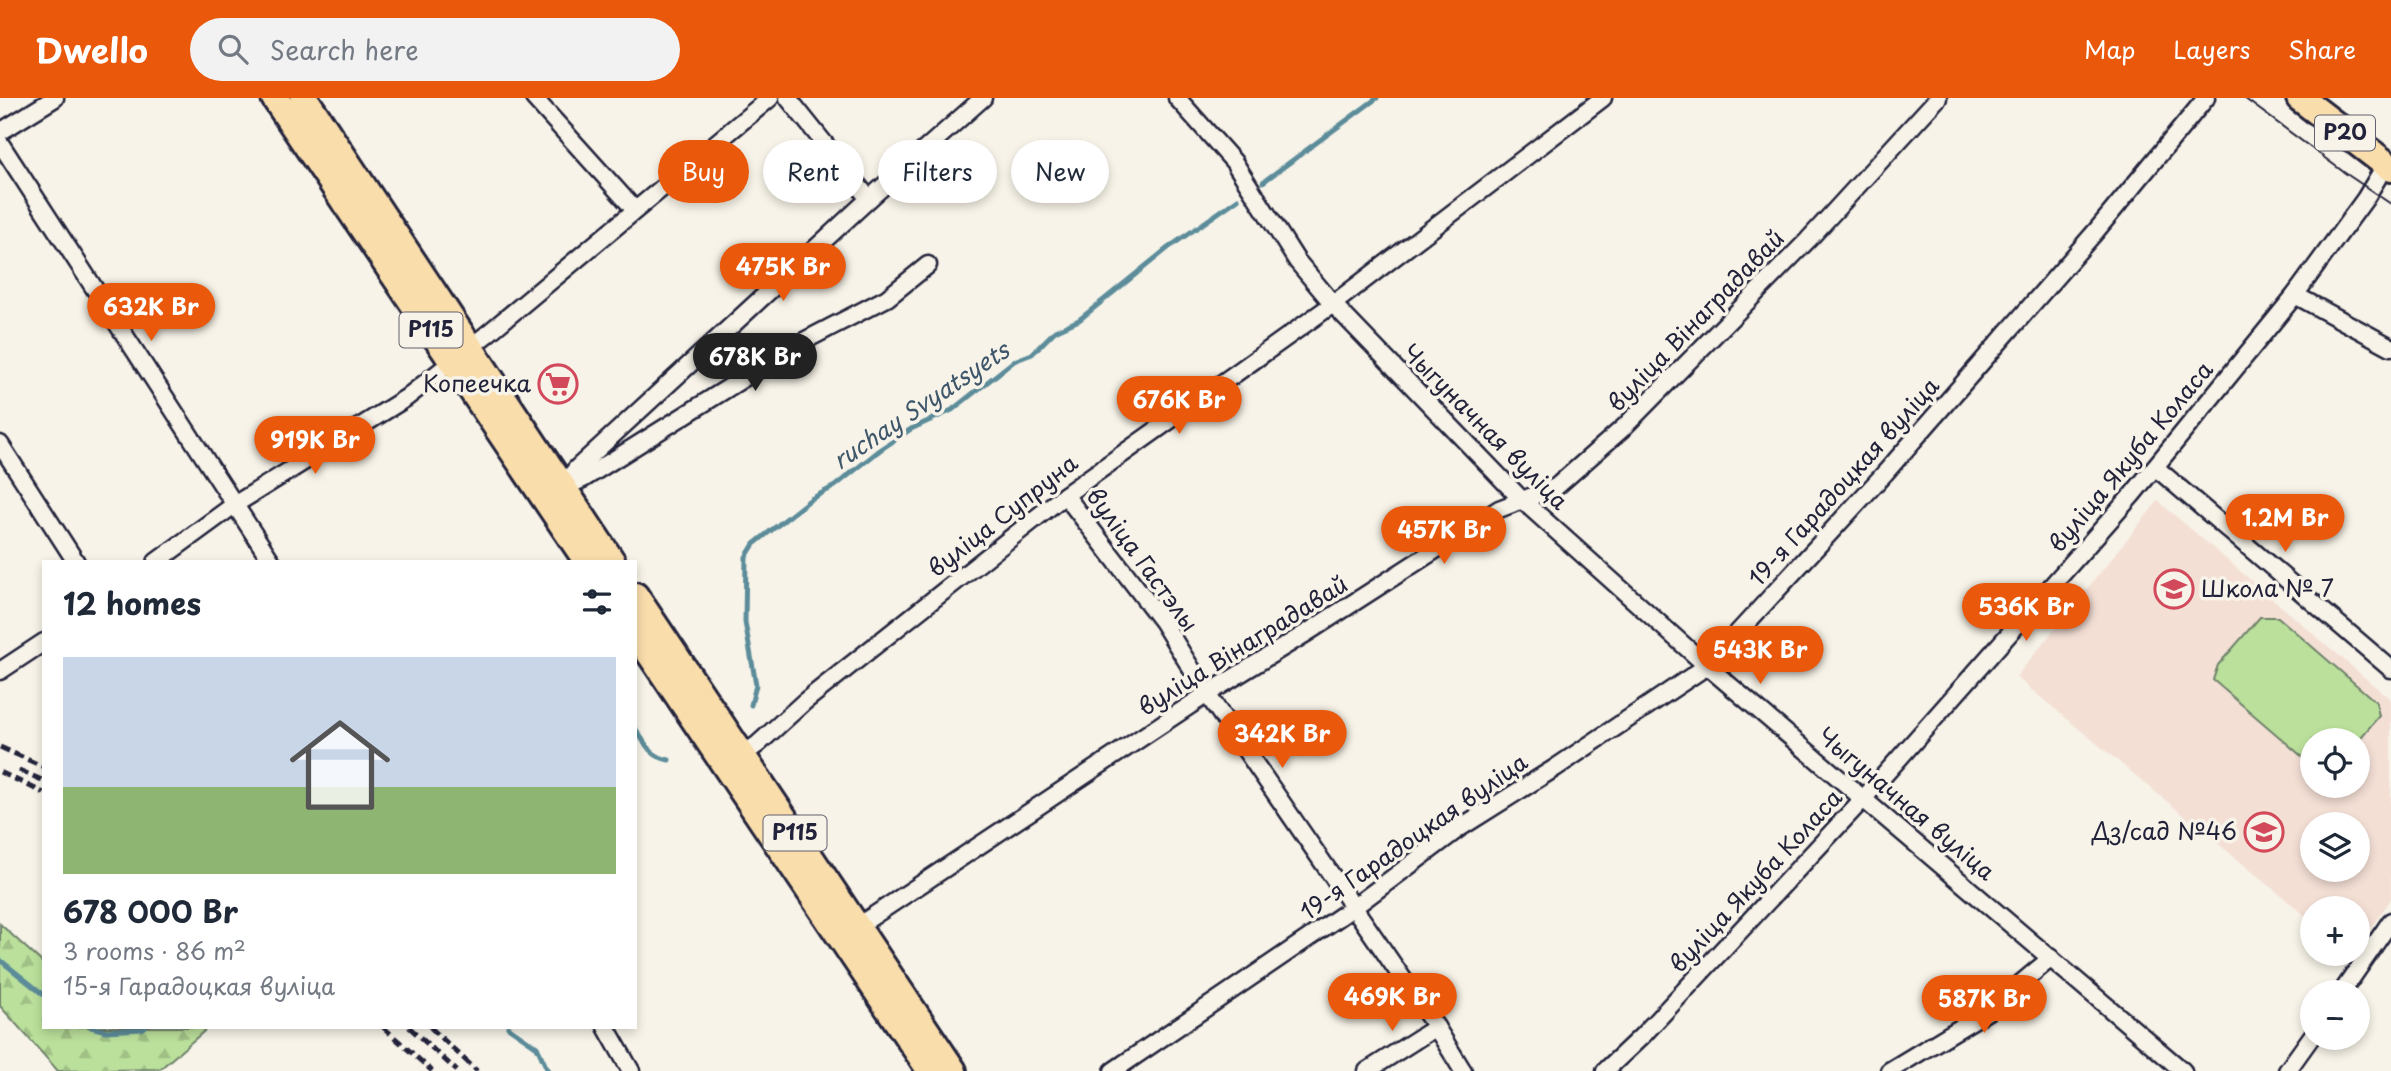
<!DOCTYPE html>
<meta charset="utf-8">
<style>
body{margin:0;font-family:"Playpen Sans",sans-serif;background:#f2f2f3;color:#1f2937;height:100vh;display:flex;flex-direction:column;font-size:26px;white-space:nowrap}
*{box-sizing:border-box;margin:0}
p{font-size:23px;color:#747a83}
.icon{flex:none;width:38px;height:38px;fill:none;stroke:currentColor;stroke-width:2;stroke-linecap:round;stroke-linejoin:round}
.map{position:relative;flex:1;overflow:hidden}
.side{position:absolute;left:42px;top:462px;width:595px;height:469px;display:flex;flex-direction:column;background:#fff;border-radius:0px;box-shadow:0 4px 10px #0003}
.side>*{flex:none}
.hud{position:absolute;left:658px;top:42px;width:665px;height:63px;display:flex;gap:14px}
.tools{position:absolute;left:2300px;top:630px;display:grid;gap:14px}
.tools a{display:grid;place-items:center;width:70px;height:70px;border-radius:50%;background:#fff;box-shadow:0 4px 10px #0003;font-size:35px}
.price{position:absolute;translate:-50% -60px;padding:0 16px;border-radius:24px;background:#ea580c;color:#fff;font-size:23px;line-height:46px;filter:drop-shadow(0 2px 4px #0008)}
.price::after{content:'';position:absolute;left:50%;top:42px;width:21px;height:16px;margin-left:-10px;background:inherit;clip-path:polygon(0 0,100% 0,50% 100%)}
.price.current{background:#222;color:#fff}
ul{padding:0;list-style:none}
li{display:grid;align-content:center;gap:14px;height:371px;padding:0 21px}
li span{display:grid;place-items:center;height:217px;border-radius:0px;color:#555}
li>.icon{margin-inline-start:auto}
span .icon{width:126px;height:126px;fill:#fffc;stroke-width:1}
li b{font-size:30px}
h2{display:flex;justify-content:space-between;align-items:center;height:84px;padding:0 21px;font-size:30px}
.chip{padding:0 24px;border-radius:32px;background:#fff;box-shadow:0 4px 10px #0003;font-size:24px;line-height:63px}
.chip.current{background:#ea580c;color:#fff}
header{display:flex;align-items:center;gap:42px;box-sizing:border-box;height:98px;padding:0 35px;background:#ea580c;color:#fff}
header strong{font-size:33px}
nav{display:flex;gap:38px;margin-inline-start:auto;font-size:24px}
.search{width:490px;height:63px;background:#f2f2f3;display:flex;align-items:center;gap:18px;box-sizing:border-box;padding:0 24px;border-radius:38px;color:#747a83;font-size:26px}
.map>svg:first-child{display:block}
.built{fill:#f4dfd5;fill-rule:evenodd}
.green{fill:#bbe09b;stroke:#6e816b;stroke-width:2}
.forest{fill:url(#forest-firs);stroke:#6e816b;stroke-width:2}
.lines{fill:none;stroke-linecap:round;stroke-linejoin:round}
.stream{stroke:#5c8c9a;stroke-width:5}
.minor-casing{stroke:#22223b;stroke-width:21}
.primary-casing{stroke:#22223b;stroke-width:32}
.minor{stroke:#f7f3e8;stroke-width:16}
.primary{stroke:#f9ddab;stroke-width:26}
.tram{stroke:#22223b;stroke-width:2}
.rail{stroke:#22223b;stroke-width:5;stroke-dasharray:10 5;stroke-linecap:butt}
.labels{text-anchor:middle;stroke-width:7;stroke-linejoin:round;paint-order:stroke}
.shield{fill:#f7f3e8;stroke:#62616f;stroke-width:2}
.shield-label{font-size:21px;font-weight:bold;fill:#22223b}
.street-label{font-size:23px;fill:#22223b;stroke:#f7f3e8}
.poi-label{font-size:23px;fill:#22223b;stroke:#f7f3e8;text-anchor:end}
.water-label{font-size:24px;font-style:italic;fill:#3f576b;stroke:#f7f3e8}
</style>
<header>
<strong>Dwello</strong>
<div class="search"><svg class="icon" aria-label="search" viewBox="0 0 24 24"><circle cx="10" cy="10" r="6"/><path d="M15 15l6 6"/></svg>Search here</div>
<nav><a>Map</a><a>Layers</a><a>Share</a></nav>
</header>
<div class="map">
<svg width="2391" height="973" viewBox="0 0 2391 973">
<defs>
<pattern id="forest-firs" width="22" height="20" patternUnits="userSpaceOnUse" patternTransform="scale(1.75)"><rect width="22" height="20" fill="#bbe09b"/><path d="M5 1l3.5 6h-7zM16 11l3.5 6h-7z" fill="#a0c086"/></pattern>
</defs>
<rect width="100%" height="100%" fill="#f7f3e8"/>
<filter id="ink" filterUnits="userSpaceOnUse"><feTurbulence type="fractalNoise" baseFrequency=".0143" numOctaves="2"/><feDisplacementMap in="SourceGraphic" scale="14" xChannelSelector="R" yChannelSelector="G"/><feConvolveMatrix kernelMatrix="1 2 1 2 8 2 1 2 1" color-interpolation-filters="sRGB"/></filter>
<g filter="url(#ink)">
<path class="built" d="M2158,403L2391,602V801L2357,850V810H2312V823L2016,579ZM2312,642H2357V688H2312ZM2312,726H2357V772H2312Z"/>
<polygon class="green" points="2260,519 2278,519 2376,604 2379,618 2357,644 2357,642 2312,642 2312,667 2213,582 2218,567"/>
<polygon class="forest" points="0,826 44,866 44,929 209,929 160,971 58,973 0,908"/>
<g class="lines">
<g class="stream">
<polyline points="1263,84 1377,0"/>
<polyline points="751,607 756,587 745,524 746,459 754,446 811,401 835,388 880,352 911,331 952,312 1014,263 1032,256 1055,233 1079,222 1168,150 1238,101"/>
<path d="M635,630C646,646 649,658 669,662"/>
<polyline points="0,862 44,897"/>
<polyline points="91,929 106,933 142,931 145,929"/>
<polyline points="508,929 537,949 548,973"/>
</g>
<g class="minor-casing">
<g id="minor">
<polyline points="534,0 635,112"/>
<polyline points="788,0 869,101"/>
<polyline points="1177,0 1234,64 1297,163 1333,206 1522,402 1707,568 2183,973"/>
<polyline points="0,34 55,0"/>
<polyline points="0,45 272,464"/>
<polyline points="2295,197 2391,249"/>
<polyline points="0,346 76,464"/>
<polyline points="2155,369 2391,571"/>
<polyline points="562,390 576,371 869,101 983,0"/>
<polyline points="563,390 583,381 798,246 887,200 928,167"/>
<polyline points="1065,397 1162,523 1207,596 1436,929 1463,973"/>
<polyline points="156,464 234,407 406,300 486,237 770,0"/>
<polyline points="0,573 44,544"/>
<polyline points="737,661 758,646 804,604 1065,397 1333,206 1603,0"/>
<polyline points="849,834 1207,596 1308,534 1499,411 1556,389 1623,330 1808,142 1938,0"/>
<polyline points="2342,894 2391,823"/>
<polyline points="606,929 631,973"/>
<polyline points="1113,973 1354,809 1458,731 1555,670 1707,568 1885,375 2096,133 2206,0"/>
<polyline points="1367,973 1436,929"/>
<polyline points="1605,973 1642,938 1864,700 2132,397 2295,197 2365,101 2386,66"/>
<polyline points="1889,973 1988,913 2051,860"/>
<polyline points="2287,973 2312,938"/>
</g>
</g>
<g class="primary-casing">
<g id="primary">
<polyline points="275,0 588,464"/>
<polyline points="304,0 612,464"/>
<polyline points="2300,0 2391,70"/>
<polyline points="635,498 953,973"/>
<polyline points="635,533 931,973"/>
</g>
</g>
<use href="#minor" class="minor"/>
<use href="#primary" class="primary"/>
<polyline class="tram" points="2244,0 2345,75 2391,106"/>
<g class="rail">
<polyline points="0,649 44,669"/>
<polyline points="19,672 44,683"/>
<polyline points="0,674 44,695"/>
<polyline points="383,929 432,973"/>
<polyline points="409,929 457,973"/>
<polyline points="430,929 477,973"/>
</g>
</g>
</g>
<defs>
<g id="supermarket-ring" transform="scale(2.0125)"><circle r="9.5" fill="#f7f3e8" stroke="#d1495b" stroke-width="1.5"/><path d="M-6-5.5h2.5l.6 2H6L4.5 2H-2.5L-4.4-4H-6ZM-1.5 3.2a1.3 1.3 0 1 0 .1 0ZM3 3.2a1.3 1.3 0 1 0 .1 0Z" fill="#d1495b"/></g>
<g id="school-ring" transform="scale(2.0125)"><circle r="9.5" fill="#f7f3e8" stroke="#d1495b" stroke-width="1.5"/><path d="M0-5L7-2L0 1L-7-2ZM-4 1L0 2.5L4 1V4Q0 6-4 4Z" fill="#d1495b"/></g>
</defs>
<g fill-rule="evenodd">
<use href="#supermarket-ring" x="558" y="286"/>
<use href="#school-ring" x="2174" y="491"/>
<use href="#school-ring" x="2264" y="734"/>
</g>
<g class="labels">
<g class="shield">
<rect x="2315" y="17.5" width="60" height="35" rx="5"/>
<rect x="399.5" y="214.5" width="63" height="35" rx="5"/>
<rect x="763.5" y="717.5" width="63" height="35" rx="5"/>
</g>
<g class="shield-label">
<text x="2345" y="42">Р20</text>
<text x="431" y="239">Р115</text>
<text x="795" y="742">Р115</text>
</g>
<g class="street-label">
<text transform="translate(1696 223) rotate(-46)" y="8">вуліца Вінаградавай</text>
<text transform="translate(1485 329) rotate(45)" y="8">Чыгуначная вуліца</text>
<text transform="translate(2131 359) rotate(-50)" y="8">вуліца Якуба Коласа</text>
<text transform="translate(1844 384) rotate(-48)" y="8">19-я Гарадоцкая вуліца</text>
<text transform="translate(1003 418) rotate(-38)" y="8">вуліца Супруна</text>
<text transform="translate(1142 462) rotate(54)" y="8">вуліца Гастэлы</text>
<text transform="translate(1243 548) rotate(-32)" y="8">вуліца Вінаградавай</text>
<text transform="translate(1906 706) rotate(40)" y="8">Чыгуначная вуліца</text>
<text transform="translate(1414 739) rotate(-35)" y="8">19-я Гарадоцкая вуліца</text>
<text transform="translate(1756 783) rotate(-47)" y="8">вуліца Якуба Коласа</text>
</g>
<g class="poi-label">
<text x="531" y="294">Копеечка</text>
<text x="2201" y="499" text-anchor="start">Школа № 7</text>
<text x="2237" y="742">Дз/сад №46</text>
</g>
<g class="water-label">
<text transform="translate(921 308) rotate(-34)" y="8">ruchay Svyatsyets</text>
</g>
</g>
</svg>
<div class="tools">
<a><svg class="icon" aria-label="locate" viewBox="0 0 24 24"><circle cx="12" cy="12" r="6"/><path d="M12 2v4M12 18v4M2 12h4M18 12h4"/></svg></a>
<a><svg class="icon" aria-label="layers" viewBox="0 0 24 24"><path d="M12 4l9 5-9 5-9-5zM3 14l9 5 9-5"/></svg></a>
<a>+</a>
<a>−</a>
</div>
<b class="price" style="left:783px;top:205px">475K Br</b>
<b class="price" style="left:151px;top:245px">632K Br</b>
<b class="price current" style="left:755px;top:295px">678K Br</b>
<b class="price" style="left:1179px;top:338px">676K Br</b>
<b class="price" style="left:315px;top:378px">919K Br</b>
<b class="price" style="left:2285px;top:456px">1.2M Br</b>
<b class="price" style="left:1444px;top:468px">457K Br</b>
<b class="price" style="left:2026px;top:545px">536K Br</b>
<b class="price" style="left:1760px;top:588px">543K Br</b>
<b class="price" style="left:1282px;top:672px">342K Br</b>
<b class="price" style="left:1392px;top:935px">469K Br</b>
<b class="price" style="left:1984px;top:937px">587K Br</b>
<div class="hud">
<a class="chip current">Buy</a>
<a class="chip">Rent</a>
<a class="chip">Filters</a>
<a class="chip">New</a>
</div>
<section class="side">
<h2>12 homes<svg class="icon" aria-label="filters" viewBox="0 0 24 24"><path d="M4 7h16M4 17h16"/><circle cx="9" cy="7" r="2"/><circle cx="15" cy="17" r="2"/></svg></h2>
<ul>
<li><span style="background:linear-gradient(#c9d6e8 60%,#8fb573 0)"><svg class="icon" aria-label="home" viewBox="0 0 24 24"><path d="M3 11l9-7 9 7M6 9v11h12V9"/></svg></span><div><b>678 000 Br</b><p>3 rooms · 86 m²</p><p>15-я Гарадоцкая вуліца</p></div></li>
</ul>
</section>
</div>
